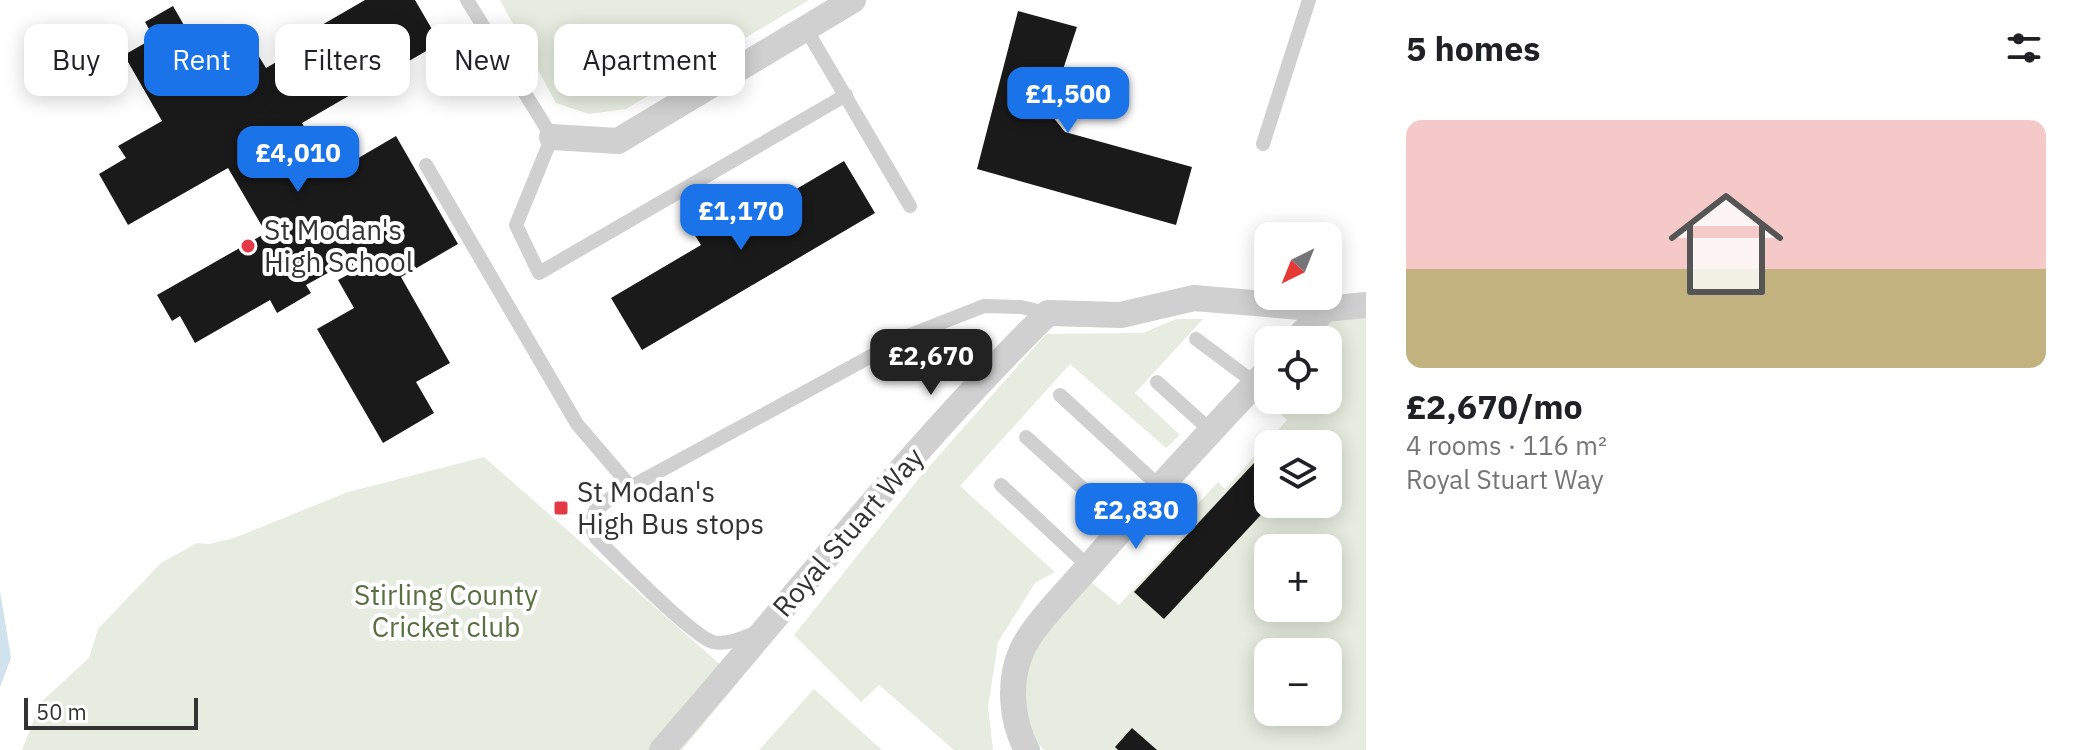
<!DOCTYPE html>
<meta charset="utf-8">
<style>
body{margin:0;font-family:"IBM Plex Sans",sans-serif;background:#f6f6f6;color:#202124;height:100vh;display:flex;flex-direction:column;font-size:30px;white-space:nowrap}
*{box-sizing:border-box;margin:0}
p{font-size:26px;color:#757577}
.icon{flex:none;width:44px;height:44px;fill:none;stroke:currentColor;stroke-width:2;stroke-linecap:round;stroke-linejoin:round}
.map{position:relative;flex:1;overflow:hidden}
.drawer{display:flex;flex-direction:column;background:#fff;width:720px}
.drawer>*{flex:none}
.top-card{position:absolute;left:24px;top:24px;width:760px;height:72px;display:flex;gap:16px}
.needle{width:52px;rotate:223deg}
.controls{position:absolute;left:1254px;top:222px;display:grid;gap:16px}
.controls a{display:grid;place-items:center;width:88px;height:88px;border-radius:16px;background:#fff;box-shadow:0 4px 20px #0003;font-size:40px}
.scale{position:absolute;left:24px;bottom:20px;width:174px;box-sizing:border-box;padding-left:8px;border:4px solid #333;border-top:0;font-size:22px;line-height:28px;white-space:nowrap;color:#333;-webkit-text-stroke:6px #fff;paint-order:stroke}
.price{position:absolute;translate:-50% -68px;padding:0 18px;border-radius:16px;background:#1a73e8;color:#fff;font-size:26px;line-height:52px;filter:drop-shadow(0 2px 4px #0008)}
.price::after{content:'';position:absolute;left:50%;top:48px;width:24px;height:18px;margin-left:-12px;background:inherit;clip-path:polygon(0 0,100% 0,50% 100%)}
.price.on{background:#222;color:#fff}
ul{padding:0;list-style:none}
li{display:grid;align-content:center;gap:16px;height:424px;padding:0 40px}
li+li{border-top:2px solid #e0e0e0}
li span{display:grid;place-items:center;height:248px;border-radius:16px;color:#555}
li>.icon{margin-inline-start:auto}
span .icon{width:144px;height:144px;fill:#fffc;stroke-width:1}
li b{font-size:34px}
h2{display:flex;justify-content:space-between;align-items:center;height:96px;padding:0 40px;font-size:34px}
.tag{padding:0 28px;border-radius:16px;background:#fff;box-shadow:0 4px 20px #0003;font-size:28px;line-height:72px}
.tag.on{background:#1a73e8;color:#fff}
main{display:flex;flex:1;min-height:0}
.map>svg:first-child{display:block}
.green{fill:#e6ecdf;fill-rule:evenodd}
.water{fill:#cfe2ee}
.building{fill:#1a1a1a}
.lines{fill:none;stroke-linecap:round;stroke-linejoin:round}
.service{stroke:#d0d0d0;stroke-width:14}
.minor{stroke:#d0d0d0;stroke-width:26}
.poi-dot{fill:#e63946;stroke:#fff;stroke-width:3}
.labels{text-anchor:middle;stroke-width:8;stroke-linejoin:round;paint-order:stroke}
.poi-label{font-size:28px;fill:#333;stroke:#fff;text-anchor:start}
.street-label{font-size:28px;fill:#333;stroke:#fff}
.park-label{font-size:28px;fill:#56703f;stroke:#fff}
</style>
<main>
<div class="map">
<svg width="1366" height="750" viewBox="0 0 1366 750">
<rect width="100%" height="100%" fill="#fff"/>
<g class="green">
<polygon points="500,0 809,0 626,109 589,114 556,103"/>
<path d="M1366,317V750H1044C1023,727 1018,679 1028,650C1032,636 1074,591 1085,577L1119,605L1187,531L1180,523L1218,482L1225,489L1287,420L1257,391L1268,380V400H1328V340H1306L1328,321ZM1268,444H1328V504H1268ZM1268,548H1328V608H1268ZM1268,652H1328V712H1268Z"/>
<polygon points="1176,319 1203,319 1135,393 1180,435 1166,448 1070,364 960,486 1055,572 1035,583 998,642 988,707 993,750 954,750 879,685 861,702 794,635 921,476 1046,334 1143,333"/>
<polygon points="484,457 739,681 682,750 22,750 41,702 89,658 98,629 161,563 197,543 209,544 234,538 348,492"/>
<polygon points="814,689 882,750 759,750"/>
</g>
<polygon class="water" points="0,591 11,658 0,687"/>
<g class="building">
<polygon points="365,0 415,0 440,43 302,123 331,174 396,136 458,244 401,277 450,363 416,382 434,413 383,443 317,329 354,308 338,280 351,273 346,263 306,285 311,293 277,313 270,300 195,343 180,316 172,321 157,295 266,233 228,168 128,225 99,174 126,158 118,146 162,121 124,55 154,38 145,22 173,6 212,74 255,50 266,68 313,41 308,33"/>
<polygon points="1018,11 1077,27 1049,112 1065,132 1192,167 1176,225 977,169"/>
<polygon points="844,161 875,213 642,350 611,298 701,245 687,223 739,192 752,215"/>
<polygon points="1283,432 1295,444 1272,444"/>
<polygon points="1268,448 1268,504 1271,504 1164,619 1134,592"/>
<polygon points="1132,728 1157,750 1118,750 1115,747"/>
</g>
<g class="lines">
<g class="service">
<polyline points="467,0 552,137 516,225 539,273 846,95"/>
<polyline points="806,29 910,206"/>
<polyline points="1263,144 1309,0"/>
<polyline points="426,165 577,424 630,486"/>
<polyline points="1196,339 1255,383"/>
<polyline points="1157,382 1211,431"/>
<polyline points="1060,395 1160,487"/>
<polyline points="1026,437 1124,526"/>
<polyline points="1001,485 1089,567"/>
<path d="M755,633C743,638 727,645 713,642C692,636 615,557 596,538L591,526L595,511L612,497L910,335L984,306L1021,307L1048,313"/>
</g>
<g class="minor">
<polyline points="552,137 618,141 853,0"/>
<polyline points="1296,340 1325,309 1366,305"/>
<path d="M662,750C790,604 909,450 1048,313L1121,315L1194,298L1325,309"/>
<path d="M1027,750C1011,721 1008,680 1022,650C1032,626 1073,585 1091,564C1149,498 1208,434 1268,370"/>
</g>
</g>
<g class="poi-dot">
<circle cx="248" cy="246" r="8"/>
<rect x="553" y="500" width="16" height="16" rx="4"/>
</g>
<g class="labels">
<g class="poi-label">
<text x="264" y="240">St Modan's<tspan x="264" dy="32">High School</tspan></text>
<text x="577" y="502">St Modan's<tspan x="577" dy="32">High Bus stops</tspan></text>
</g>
<g class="street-label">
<text transform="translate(848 532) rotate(-49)" y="10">Royal Stuart Way</text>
</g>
<g class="park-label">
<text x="446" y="605">Stirling County<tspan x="446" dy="32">Cricket club</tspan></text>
</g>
</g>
</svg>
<div class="controls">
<a><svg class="needle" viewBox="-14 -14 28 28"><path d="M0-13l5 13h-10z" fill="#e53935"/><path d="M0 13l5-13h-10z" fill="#757577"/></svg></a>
<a><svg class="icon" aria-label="locate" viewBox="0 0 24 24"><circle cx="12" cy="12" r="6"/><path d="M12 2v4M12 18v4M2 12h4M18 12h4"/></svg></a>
<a><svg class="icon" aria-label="layers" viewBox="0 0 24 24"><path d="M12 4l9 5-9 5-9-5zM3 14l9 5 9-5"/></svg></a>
<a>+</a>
<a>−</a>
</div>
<div class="scale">50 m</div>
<b class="price" style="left:1068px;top:135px">£1,500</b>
<b class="price" style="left:298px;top:194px">£4,010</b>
<b class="price" style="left:741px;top:252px">£1,170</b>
<b class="price on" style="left:931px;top:397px">£2,670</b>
<b class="price" style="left:1136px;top:551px">£2,830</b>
<div class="top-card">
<a class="tag">Buy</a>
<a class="tag on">Rent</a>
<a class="tag">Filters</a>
<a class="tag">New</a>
<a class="tag">Apartment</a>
</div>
</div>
<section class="drawer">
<h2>5 homes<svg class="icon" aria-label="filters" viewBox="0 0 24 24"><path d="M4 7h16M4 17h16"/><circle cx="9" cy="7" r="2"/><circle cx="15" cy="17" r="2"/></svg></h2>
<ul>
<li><span style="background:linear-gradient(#f6c9c9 60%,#c2b280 0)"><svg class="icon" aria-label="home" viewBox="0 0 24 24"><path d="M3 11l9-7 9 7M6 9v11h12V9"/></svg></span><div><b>£2,670/mo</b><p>4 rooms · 116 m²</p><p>Royal Stuart Way</p></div></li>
</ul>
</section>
</main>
